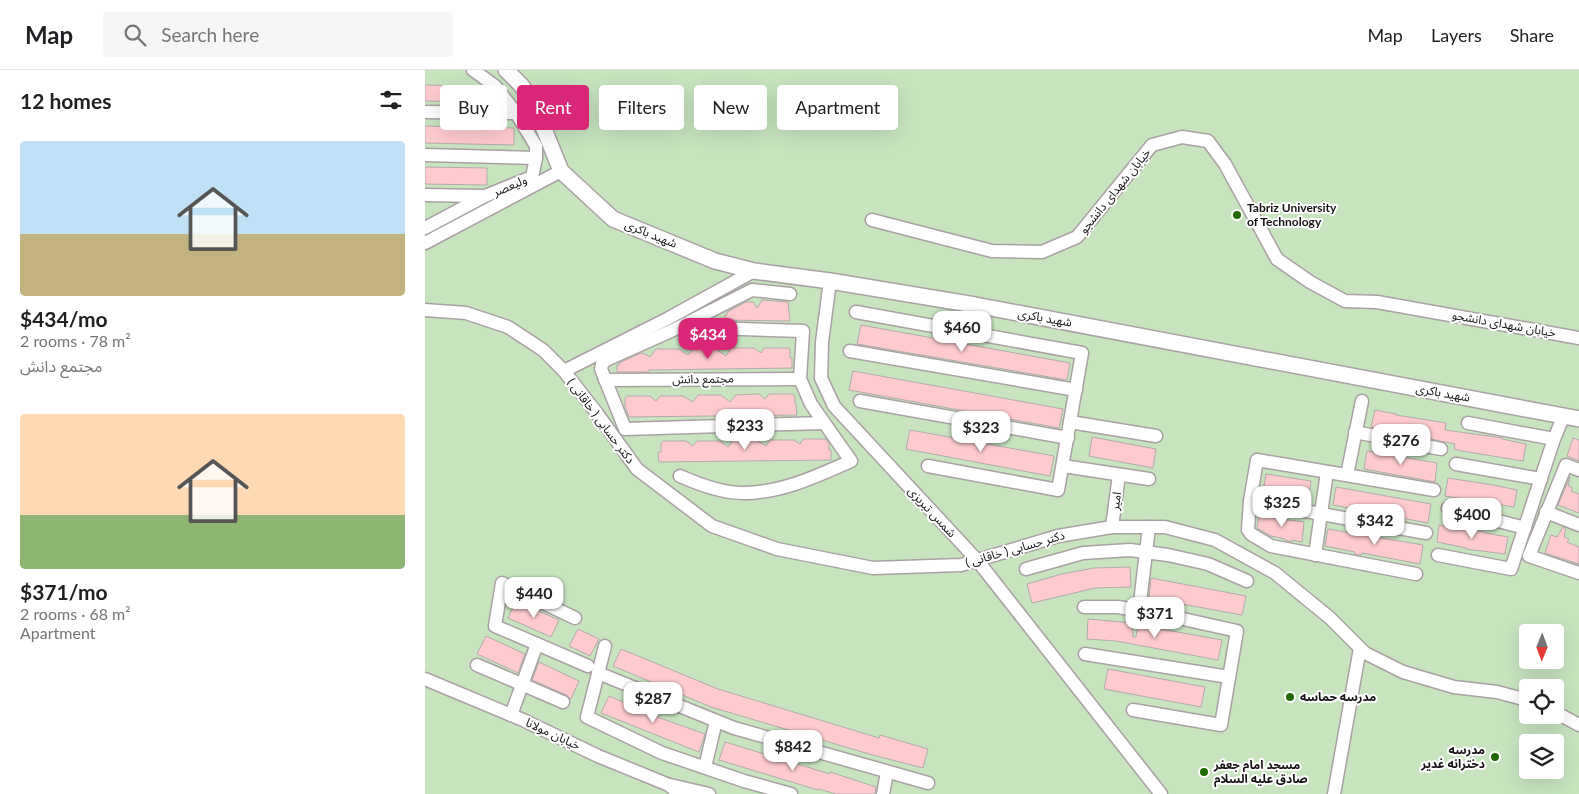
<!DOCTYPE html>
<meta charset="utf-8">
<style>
body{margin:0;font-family:Lato,"Noto Sans Arabic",sans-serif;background:#f6f6f6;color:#202124;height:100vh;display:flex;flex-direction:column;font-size:19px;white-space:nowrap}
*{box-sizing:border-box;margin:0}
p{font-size:16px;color:#757577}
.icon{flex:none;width:28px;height:28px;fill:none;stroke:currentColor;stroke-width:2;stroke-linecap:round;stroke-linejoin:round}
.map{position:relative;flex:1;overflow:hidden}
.sheet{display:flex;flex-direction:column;background:#fff;width:425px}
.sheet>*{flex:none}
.hud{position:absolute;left:15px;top:15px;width:475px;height:45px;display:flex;gap:10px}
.needle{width:32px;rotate:181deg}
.fabs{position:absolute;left:1094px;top:554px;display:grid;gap:10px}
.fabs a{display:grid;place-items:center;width:45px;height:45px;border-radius:5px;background:#fff;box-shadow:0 5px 20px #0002;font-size:25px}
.price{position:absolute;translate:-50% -42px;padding:0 11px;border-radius:10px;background:#fff;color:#222;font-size:16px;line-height:32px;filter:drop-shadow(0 1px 2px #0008)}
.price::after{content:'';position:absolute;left:50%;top:30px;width:15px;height:11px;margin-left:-8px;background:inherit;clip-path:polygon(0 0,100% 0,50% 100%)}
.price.current{background:#db2777;color:#fff}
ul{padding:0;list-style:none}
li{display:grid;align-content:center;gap:10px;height:265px;padding:0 20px}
li span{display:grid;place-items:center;height:155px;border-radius:5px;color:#555}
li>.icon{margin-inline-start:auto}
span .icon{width:90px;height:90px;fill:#fffc;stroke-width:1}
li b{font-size:21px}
h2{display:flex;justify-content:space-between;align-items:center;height:60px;padding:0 20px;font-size:21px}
.chip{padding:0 18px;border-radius:5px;background:#fff;box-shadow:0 5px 20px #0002;font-size:18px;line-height:45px}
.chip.current{background:#db2777;color:#fff}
header{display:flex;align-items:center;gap:30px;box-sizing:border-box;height:70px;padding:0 25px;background:#fff;border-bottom:1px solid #e0e0e0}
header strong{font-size:24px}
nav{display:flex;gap:28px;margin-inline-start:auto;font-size:18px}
.search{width:350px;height:45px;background:#f6f6f6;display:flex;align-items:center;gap:12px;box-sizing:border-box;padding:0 18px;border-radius:5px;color:#757577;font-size:19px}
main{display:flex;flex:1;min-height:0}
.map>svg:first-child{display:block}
.green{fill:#c7e4bf;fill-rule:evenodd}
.building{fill:#ffcbcf;stroke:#b3aaab}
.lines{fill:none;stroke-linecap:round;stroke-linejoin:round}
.minor-casing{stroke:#a9a1a1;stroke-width:15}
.major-casing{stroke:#a9a1a1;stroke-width:18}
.minor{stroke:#fff;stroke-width:12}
.major{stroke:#fff;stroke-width:15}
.poi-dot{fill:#216902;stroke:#fff;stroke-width:2}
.labels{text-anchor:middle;stroke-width:4;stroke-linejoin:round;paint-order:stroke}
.street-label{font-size:12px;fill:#151213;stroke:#fff}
.poi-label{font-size:12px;font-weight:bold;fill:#151213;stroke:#fff;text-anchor:start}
</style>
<header>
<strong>Map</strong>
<div class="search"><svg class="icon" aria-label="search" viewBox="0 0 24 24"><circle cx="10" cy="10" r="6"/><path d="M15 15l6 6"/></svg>Search here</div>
<nav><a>Map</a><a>Layers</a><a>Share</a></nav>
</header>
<main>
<section class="sheet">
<h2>12 homes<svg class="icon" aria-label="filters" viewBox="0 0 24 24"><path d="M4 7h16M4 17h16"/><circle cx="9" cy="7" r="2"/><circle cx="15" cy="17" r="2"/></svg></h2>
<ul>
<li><span style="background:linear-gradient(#bfe0f5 60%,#c2b280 0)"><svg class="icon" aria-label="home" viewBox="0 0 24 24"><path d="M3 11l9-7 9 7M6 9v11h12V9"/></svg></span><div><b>$434/mo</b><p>2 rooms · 78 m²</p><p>مجتمع دانش</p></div></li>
<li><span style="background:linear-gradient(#ffd9b3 65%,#8fb573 0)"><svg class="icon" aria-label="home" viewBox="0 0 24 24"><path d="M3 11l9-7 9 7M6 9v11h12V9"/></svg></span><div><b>$371/mo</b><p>2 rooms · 68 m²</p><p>Apartment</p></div></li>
</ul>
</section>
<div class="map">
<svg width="1154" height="724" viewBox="0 0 1154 724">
<rect width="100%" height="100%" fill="#f6edee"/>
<path class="green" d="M0,0H1154V724H0ZM1102,562H1130V590H1102ZM1102,618H1130V645H1102ZM1102,672H1130V700H1102Z"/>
<g class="building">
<polygon points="0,15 51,16 50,32 0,31"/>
<polygon points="0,56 89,58 89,75 0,73"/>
<polygon points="0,97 62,98 62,115 0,114"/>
<polygon points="337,230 363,232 365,251 300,250 300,245 302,245 302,242 321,232 328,232 332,238"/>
<polygon points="436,255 645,293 642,310 432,274"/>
<polygon points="306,278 329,278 336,283 339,278 362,278 365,279 365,288 367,288 367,298 224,300 224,302 192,302 192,295 194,295 194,293 216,283 220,284 225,287 231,279 254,279 263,285 268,279 291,279 301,286"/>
<polygon points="428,301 638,339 634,358 424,320"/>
<polygon points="334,324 340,329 344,324 367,324 370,326 370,334 371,334 372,345 204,347 200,336 200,329 202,326 225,326 231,331 235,326 258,326 268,332 273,325 296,325 305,332 311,325"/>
<polygon points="950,340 971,344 971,345 1021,353 1020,360 1078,368 1077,369 1101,374 1098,391 1037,381 1029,379 1030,374 946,357"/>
<polygon points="485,360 629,386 625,406 481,379"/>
<polygon points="667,367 731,379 728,398 664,386"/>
<polygon points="1148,368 1154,370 1154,391 1142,386"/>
<polygon points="378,369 401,369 404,374 404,380 406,380 406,390 234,392 233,382 236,382 236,374 238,371 261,371 268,376 272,371 295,371 303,377 308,370 331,370 341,376 345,370 369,370 375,374"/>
<polygon points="942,381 1012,393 1010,412 939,399"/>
<polygon points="841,404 886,411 883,430 874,429 874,432 867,430 867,427 838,422"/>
<polygon points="1145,407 1143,416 1148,418 1146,421 1154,424 1154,443 1133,435"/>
<polygon points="1023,408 1068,415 1092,420 1089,437 1020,426"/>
<polygon points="911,417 1006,434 1003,453 908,435"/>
<polygon points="834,446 879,452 877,472 867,470 867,472 860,470 860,469 846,466 832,458"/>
<polygon points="1014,455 1060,462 1060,463 1083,467 1080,484 1041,479 1041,478 1012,472"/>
<polygon points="1138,457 1141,459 1139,467 1144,469 1142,472 1154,477 1154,494 1120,483 1126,465 1132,467"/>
<polygon points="903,459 998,475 995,494 937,483 936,485 929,484 930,482 900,476"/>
<polygon points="705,497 706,517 670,518 607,533 602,514 637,504 669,498"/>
<polygon points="726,508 821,526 817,545 724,528"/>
<polygon points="91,531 134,550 126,567 83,548"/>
<polygon points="663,549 707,553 708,567 711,567 713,555 797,570 793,590 691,571 662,569"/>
<polygon points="153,559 174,569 165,586 144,576"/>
<polygon points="61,566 100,584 93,603 52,584"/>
<polygon points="196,579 293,619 454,668 455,665 503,679 498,698 444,684 286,637 188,596"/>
<polygon points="114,592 154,611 146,629 141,625 107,610"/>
<polygon points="683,599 780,617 776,637 679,619"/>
<polygon points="184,626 235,648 280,664 274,682 176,643"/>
<polygon points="300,672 405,704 405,702 451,717 450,724 411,724 394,719 393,720 294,690"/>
</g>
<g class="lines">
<g class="minor-casing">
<g id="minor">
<polyline points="0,42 91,43"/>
<polyline points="0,85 111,88"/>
<polyline points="0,125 57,126"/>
<polyline points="447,150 567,181 617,182 652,167 727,75 757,67 783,71 800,94 852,189 885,212 920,231 952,232 1154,268"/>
<polyline points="0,158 60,126 107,107 111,88 111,76 91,43 70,16 48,0"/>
<polyline points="0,173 136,101"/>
<polyline points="405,211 397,272 396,308 409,336 552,490 736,724"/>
<polyline points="365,224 327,220 246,261 181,290 177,294 176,299 200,359 398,353"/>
<polyline points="0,240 41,243 83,257 118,280 139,301 171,342 212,399 287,456 352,479 448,498 536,495 633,466 687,457 740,457 790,470 850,503 905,548 940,583 978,602 1029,617 1072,622 1102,630"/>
<polyline points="431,242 657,283 633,420 503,396"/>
<polyline points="425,281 651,320"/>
<polyline points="139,301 242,249 329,201"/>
<polyline points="180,310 375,309"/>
<polyline points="435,331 643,368"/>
<polyline points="645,352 731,366"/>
<polyline points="1043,353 1129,369"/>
<polyline points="930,362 1016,379"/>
<polyline points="1031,394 1116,409"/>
<polyline points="638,396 724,409"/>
<polyline points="1154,400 1141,395 1104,486 1154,503"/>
<polyline points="922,405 937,331"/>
<path d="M255,406C273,414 298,423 318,423C357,423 392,406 426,391L386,334L375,309L378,261L257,257"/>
<polyline points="825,431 1001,463"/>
<polyline points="1023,438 1100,458"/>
<polyline points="1121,442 1154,455"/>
<polyline points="687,457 694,405"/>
<polyline points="890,485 902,402"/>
<polyline points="1013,485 1086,499 1129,369 1139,345"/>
<polyline points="601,499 658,483 705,480 743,485 783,494 822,511"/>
<polyline points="991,504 846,476 826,464 823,460 825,431 832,390 1009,420"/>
<polyline points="659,537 693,537 749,547 812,561 796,655 708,640"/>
<polyline points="714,541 724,457"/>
<polyline points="150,548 77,513 70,556 163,596"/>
<polyline points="180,576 162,647 237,683 319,711 366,724"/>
<polyline points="660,584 804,607"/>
<polyline points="52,595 138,632"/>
<polyline points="173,603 309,658 503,713"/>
<polyline points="0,609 98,650 173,686 244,715 254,724"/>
<polyline points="1130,642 1154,655"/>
<polyline points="86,645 112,574"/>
<polyline points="280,697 291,651"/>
<polyline points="245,715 284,724"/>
<polyline points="458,724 462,702"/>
<polyline points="909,724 935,578"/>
</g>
</g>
<g class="major-casing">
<polyline id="major" points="81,0 97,16 113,44 136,101 188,149 290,191 329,201 405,211 550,235 1154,349"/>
</g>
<use href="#minor" class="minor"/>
<use href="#major" class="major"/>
</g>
<g class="poi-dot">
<circle cx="812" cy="145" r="5"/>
<circle cx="865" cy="627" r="5"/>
<circle cx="1070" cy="687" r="5"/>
<circle cx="779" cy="702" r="5"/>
</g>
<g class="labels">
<g class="street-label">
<text transform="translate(85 116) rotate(-23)" y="4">ولیعصر</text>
<text transform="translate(690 121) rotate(-51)" y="4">خیابان شهدای دانشجو</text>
<text transform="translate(226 164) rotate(22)" y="4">شهید باکری</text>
<text transform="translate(620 248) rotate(10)" y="4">شهید باکری</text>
<text transform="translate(1079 254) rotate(10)" y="4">خیابان شهدای دانشجو</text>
<text transform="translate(278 309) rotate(-1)" y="4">مجتمع دانش</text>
<text transform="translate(1018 323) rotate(10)" y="4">شهید باکری</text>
<text transform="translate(176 351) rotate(53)" y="4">دکتر حسابی ( خاقانی )</text>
<text transform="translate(691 431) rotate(-82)" y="4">امیر</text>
<text transform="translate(507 442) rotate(47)" y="4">شمس تبریزی</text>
<text transform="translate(590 479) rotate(-16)" y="4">دکتر حسابی ( خاقانی )</text>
<text transform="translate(128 664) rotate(25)" y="4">خیابان مولانا</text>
</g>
<g class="poi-label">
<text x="822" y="142">Tabriz University<tspan x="822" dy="14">of Technology</tspan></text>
<text x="875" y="631">مدرسه حماسه</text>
<text x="1060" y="684" text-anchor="end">مدرسه<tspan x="1060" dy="14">دخترانه غدیر</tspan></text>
<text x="789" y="699">مسجد امام جعفر<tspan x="789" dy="14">صادق علیه السلام</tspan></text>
</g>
</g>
</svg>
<div class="fabs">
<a><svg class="needle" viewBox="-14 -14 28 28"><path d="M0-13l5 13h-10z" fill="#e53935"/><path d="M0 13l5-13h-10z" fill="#757577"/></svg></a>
<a><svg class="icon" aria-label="locate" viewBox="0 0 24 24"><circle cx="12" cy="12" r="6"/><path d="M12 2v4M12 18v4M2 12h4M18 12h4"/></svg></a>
<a><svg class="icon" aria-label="layers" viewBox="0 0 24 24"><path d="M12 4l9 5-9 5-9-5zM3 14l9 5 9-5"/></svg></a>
</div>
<b class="price" style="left:537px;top:283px">$460</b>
<b class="price current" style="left:283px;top:290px">$434</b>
<b class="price" style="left:320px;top:381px">$233</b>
<b class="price" style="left:556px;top:383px">$323</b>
<b class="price" style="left:976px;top:396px">$276</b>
<b class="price" style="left:857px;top:458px">$325</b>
<b class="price" style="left:1047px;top:470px">$400</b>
<b class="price" style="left:950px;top:476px">$342</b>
<b class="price" style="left:109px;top:549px">$440</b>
<b class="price" style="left:730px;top:569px">$371</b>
<b class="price" style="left:228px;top:654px">$287</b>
<b class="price" style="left:368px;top:702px">$842</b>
<div class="hud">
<a class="chip">Buy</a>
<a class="chip current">Rent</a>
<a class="chip">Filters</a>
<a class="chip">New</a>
<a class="chip">Apartment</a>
</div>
</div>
</main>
